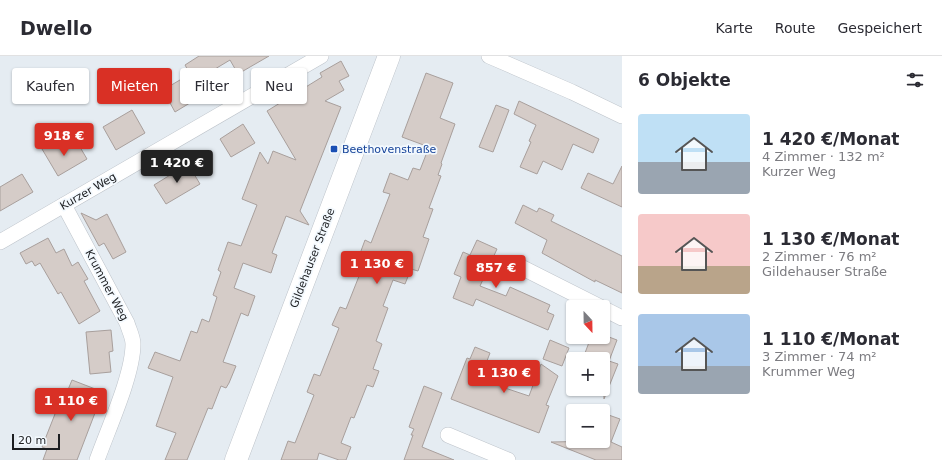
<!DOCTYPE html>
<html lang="de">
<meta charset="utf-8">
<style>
body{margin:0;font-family:"DejaVu Sans",sans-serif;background:#f7f7f7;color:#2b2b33;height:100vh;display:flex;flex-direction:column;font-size:15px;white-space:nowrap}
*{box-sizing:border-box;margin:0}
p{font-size:13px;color:#7c7c81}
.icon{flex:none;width:22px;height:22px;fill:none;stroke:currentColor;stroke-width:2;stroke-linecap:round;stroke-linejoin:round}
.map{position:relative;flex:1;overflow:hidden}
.panel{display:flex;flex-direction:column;background:#fff;width:320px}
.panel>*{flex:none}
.hud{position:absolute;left:12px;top:12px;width:380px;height:36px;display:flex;gap:8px}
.needle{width:26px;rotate:158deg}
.tools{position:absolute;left:566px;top:244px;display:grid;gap:8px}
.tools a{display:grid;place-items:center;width:44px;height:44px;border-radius:4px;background:#fff;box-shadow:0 1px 3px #0004;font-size:20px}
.scale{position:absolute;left:12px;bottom:10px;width:48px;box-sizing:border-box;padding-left:4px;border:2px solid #1c1e21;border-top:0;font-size:11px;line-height:14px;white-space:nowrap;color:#1c1e21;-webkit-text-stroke:3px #f3f9fe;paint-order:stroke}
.price{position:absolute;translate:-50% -34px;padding:0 9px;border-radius:4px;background:#d93025;color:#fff;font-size:13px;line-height:26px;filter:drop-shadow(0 1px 2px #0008)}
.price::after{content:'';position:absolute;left:50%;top:24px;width:12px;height:9px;margin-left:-6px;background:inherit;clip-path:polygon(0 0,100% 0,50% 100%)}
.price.current{background:#222;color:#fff}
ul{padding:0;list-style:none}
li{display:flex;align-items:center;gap:12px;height:100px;padding:0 16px}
li span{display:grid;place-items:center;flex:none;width:112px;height:80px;border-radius:4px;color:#555}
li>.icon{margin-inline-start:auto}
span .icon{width:48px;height:48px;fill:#fffc;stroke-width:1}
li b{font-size:17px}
h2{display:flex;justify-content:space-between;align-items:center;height:48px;padding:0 16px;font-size:17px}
.chip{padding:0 14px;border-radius:4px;background:#fff;box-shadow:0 1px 3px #0004;font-size:14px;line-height:36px}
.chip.current{background:#d93025;color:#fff}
header{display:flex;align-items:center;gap:24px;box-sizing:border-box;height:56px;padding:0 20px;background:#fff;border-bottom:1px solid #e1e1e2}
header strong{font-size:19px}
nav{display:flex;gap:22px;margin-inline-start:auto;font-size:14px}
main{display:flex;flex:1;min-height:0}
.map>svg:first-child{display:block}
.building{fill:#d5ccc8;stroke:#a89f9c}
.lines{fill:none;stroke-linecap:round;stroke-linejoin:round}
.minor-casing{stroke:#bdc3ca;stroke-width:16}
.secondary-casing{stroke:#bdc3ca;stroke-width:23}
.minor{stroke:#fff;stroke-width:15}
.secondary{stroke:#fff;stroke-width:22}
.transit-dot{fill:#1a4fb4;stroke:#f3f9fe;stroke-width:1.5}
.labels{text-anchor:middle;stroke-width:3.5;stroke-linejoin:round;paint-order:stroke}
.transit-label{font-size:11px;fill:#164399;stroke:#f3f9fe;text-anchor:start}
.street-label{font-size:11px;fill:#1c1e21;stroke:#f3f9fe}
</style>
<header>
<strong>Dwello</strong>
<nav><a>Karte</a><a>Route</a><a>Gespeichert</a></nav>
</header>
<main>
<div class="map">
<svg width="622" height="404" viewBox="0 0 622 404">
<rect width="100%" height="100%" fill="#e5ecf2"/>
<g class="building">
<polygon points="199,0 269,0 238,18 230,4 195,25 203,39 175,56 163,34 190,18 185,9"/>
<polygon points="341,5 349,20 339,25 344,34 325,45 341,51 300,155 309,169 286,160 272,197 277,199 271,217 243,207 234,232 255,240 248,260 241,257 223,306 236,310 229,327 226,332 221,330 212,353 208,352 187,404 165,404 176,377 156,370 173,321 148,312 155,296 180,305 191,275 197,277 202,263 209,266 217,241 213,239 221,216 218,214 228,186 241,190 257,149 242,143 260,96 268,108 273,95 296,104 267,55 322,21 320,17"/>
<polygon points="426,17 453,27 440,62 455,68 441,107 442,108 438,119 441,120 429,152 433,153 423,181 429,183 418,215 411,213 405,228 393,224 383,250 388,252 376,285 382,288 373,313 379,315 373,331 367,329 354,362 351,361 341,387 351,391 346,404 339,404 319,397 317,404 281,404 288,385 295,387 314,339 307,336 314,318 320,320 339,272 332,269 340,251 346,253 365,205 358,203 365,184 371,187 390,138 383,136 390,117 408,124 413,112 420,114 429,91 402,81"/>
<polygon points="519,45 599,83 593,97 573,88 562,114 543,105 537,118 520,111 531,86 529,85 536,69 514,58"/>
<polygon points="496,49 509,54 493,96 479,91"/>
<polygon points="132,54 145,77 116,94 103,71"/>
<polygon points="243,68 255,87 231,101 220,83"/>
<polygon points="58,83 64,94 77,86 87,103 58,120 42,93"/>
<polygon points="188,108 200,128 166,148 154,129"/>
<polygon points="622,110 622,151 581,132 588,117 613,128"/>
<polygon points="22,118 33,136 0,155 0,131"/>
<polygon points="523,149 537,156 539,152 554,159 551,165 622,200 622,237 595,224 595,226 542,197 547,184 515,167"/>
<polygon points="81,157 96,164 107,158 126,196 113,203 104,187 99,190"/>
<polygon points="48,182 56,197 64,193 72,210 78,206 88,223 84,225 100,255 79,268 61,236 58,238 40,207 35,210 32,205 26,208 20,197"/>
<polygon points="477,184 497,193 480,230 506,240 510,231 550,249 547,256 554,259 548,274 476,243 473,250 453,242 461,221 454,218 463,196 470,199"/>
<polygon points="111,274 113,295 109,296 111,316 90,318 86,276"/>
<polygon points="591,281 609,281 617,284 609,305 618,308 604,343 603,303 585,297"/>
<polygon points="550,284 569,292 562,310 543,303"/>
<polygon points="475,291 490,297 485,310 494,314 491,323 506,329 505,332 529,340 541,308 558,320 546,349 549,350 539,377 451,343 467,302 470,303"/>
<polygon points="72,324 103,336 77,404 43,404 47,393 42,391 55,358 47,355 54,337 65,341"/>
<polygon points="424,330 442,337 422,391 454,404 404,404 413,379 411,379 414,373 409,371"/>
<polygon points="603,357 620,363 611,386 622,391 622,404 596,404 551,386 603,385"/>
</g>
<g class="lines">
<g class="minor-casing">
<g id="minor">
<polyline points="489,0 572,36 622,60"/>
<path d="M64,149L127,267C129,274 133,281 133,288C133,319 108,373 97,404"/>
<polyline points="0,186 321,0"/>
<polyline points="513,207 622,262"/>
<polyline points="448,379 508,404"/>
</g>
</g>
<g class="secondary-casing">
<polyline id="secondary" points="236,404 389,0"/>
</g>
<use href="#minor" class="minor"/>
<use href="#secondary" class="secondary"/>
</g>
<rect class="transit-dot" x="330" y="89" width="8" height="8" rx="2"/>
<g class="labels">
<g class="transit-label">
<text x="342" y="97">Beethovenstraße</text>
</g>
<g class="street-label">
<text transform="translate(88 135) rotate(-30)" y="4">Kurzer Weg</text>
<text transform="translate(312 202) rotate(-69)" y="4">Gildehauser Straße</text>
<text transform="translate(107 229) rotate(62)" y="4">Krummer Weg</text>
</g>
</g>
</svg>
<div class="tools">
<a><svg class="needle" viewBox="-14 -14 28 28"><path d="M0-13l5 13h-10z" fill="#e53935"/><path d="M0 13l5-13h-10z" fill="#7c7c81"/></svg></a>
<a>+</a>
<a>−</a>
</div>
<div class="scale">20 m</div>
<b class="price" style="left:64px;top:101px">918 €</b>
<b class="price current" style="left:177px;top:128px">1 420 €</b>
<b class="price" style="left:377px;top:229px">1 130 €</b>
<b class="price" style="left:496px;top:233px">857 €</b>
<b class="price" style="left:504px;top:338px">1 130 €</b>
<b class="price" style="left:71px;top:366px">1 110 €</b>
<div class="hud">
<a class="chip">Kaufen</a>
<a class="chip current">Mieten</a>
<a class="chip">Filter</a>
<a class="chip">Neu</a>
</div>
</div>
<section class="panel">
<h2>6 Objekte<svg class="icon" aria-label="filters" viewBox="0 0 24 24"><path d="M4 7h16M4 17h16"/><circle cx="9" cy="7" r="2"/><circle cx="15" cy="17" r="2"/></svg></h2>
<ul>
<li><span style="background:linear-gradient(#bfe0f5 60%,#9aa5b1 0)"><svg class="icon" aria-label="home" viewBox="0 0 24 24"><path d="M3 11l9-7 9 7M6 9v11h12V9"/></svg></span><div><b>1 420 €/Monat</b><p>4 Zimmer · 132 m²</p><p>Kurzer Weg</p></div></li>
<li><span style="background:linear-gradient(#f6c9c9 65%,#b9a48a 0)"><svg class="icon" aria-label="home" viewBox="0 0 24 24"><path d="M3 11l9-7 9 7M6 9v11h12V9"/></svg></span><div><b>1 130 €/Monat</b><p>2 Zimmer · 76 m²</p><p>Gildehauser Straße</p></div></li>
<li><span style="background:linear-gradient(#a9c7e8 65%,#9aa5b1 0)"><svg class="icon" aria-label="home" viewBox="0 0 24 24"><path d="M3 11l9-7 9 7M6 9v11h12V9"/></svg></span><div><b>1 110 €/Monat</b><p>3 Zimmer · 74 m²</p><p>Krummer Weg</p></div></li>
</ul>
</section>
</main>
